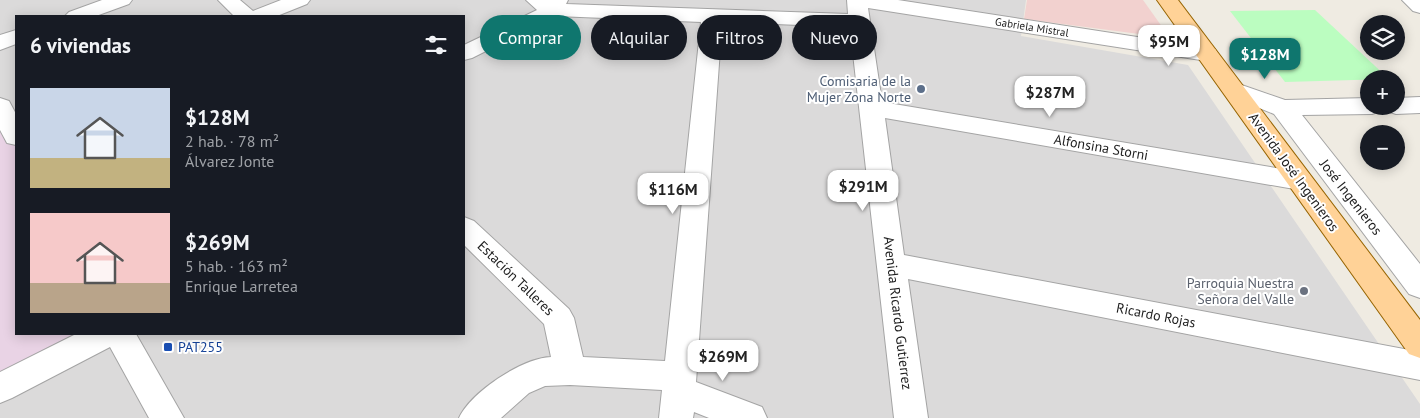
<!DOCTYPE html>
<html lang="es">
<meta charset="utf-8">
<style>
body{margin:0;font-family:"PT Sans",sans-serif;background:#242831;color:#f1f3f6;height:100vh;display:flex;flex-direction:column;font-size:19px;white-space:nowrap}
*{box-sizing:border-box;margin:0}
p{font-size:16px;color:#9ea1a6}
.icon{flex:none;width:28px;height:28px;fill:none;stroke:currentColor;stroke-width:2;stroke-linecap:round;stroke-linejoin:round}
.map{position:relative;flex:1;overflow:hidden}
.side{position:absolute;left:15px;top:15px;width:450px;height:320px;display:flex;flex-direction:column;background:#171b24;border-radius:0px;box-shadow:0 2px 12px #0003}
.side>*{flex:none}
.hud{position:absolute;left:480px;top:15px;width:475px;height:45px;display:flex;gap:10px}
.tools{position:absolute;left:1360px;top:15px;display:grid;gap:10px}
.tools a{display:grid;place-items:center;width:45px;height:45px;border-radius:50%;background:#171b24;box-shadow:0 2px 12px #0003;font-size:25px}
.price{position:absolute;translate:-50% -42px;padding:0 11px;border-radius:10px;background:#fff;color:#222;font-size:16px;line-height:32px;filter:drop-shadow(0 1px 2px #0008)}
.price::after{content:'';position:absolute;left:50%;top:30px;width:15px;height:11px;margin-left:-8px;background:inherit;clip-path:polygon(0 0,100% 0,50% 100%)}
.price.selected{background:#0f766e;color:#fff}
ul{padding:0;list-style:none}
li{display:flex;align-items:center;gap:15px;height:125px;padding:0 15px}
li span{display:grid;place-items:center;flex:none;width:140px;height:100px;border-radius:0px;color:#555}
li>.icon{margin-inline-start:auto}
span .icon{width:60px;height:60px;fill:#fffc;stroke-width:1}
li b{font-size:21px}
h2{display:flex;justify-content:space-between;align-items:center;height:60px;padding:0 15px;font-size:21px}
.pill{padding:0 18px;border-radius:22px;background:#171b24;box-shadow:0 2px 12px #0003;font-size:18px;line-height:45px}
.pill.selected{background:#0f766e;color:#fff}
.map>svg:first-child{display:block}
.residential{fill:#dbdada}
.commercial{fill:#f2d1cf}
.industrial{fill:#e9d3e5}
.park{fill:#bbfdc0}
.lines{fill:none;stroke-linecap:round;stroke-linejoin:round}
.minor-casing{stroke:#a4a4a4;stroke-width:2}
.major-casing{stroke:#966400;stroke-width:2}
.minor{fill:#fff;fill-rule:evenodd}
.major{fill:#ffd297;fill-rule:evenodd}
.service-dot{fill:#5c6f8a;stroke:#fff;stroke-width:2}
.worship-dot{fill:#6b7280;stroke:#fff;stroke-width:2}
.transit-dot{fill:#1a4fb4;stroke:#fff;stroke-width:2}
.labels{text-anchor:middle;stroke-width:4;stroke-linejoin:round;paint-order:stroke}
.far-street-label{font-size:11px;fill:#1d1d1d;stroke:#fff}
.service-label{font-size:14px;fill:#4e5e75;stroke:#fff;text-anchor:end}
.street-label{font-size:14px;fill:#1d1d1d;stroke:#fff}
.worship-label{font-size:14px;fill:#5b616d;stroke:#fff;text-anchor:end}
.transit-label{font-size:14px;fill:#164399;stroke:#fff;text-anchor:start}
</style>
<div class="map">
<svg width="1420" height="418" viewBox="0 0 1420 418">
<rect width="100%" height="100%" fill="#efebe2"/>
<polygon class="residential" points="0,0 1026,0 1021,36 1188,65 1420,404 1420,418 0,418 0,388 105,334 464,334 464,16 16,16 16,137 0,106"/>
<polygon class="commercial" points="1027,0 1143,0 1170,38 1024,19"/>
<polygon class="industrial" points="0,106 16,137 16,334 105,334 0,388"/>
<polygon class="park" points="1315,10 1389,79 1285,82 1230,11"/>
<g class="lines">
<g class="minor-casing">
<g id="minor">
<polygon points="102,0 132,0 129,4 96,16 65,16 69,12"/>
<polygon points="218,0 240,0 253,11 281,0 310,0 307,4 277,16 234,16"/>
<path d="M526,0H568L566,4L848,14L847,0H898L1215,49L1218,54L1215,59L1207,61L868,8L882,102L1300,172L1309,174L1313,181L1309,188L1300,190L885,118L904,255L1420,352V380L908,279L928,418H894L850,27L722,22L696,382L762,407L767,418H709L694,412L693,418H659L662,390L570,385L545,386L529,393L501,418H459C471,392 522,358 551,357L544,324L464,245V217L474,221L569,309L574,318L583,357L665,361L701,22L556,16L472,58L464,60V45L537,10Z"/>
<polygon points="1402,0 1420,0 1420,13 1413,11"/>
<polygon points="16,30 16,44 0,50 0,35"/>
<polygon points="1233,82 1285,100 1369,98 1369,106 1384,106 1381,111 1372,114 1302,115 1420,264 1420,298 1409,294 1274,114 1225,94 1221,89 1225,84"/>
<polygon points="1420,97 1420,113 1396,114 1387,111 1384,106 1396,106 1396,98"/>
<polygon points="0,98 9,101 16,114 16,145 7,143 0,130"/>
<polygon points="76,334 136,334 184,418 149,418 110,347 12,398 0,403 0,372"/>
</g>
</g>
<g class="major-casing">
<polygon id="major" points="1157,0 1178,0 1420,320 1420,358 1409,354"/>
</g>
<use href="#minor" class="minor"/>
<use href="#major" class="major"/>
</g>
<circle class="service-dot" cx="921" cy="89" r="5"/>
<circle class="worship-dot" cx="1304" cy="291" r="5"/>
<rect class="transit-dot" x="163" y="342" width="10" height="10" rx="2.5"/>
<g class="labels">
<g class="far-street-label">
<text transform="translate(1032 27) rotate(9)" y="4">Gabriela Mistral</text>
</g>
<g class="service-label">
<text x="911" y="86">Comisaria de la<tspan x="911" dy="16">Mujer Zona Norte</tspan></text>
</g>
<g class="street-label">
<text transform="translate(1101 147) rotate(10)" y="5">Alfonsina Storni</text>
<text transform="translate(1294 172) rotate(54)" y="5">Avenida José Ingenieros</text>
<text transform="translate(1351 197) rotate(52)" y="5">José Ingenieros</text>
<text transform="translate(516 278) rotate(44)" y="5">Estación Talleres</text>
<text transform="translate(898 313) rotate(83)" y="5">Avenida Ricardo Gutierrez</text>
<text transform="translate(1156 315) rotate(11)" y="5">Ricardo Rojas</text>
</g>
<g class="worship-label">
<text x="1294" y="288">Parroquia Nuestra<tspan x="1294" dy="16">Señora del Valle</tspan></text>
</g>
<g class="transit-label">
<text x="178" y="352">PAT255</text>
</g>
</g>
</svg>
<div class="tools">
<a><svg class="icon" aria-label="layers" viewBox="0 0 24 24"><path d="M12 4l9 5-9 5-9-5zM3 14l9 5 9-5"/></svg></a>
<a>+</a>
<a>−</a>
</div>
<b class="price" style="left:1169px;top:67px">$95M</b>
<b class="price selected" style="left:1265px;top:80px">$128M</b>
<b class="price" style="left:1050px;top:118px">$287M</b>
<b class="price" style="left:863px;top:212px">$291M</b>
<b class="price" style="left:673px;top:215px">$116M</b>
<b class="price" style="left:723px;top:382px">$269M</b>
<div class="hud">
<a class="pill selected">Comprar</a>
<a class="pill">Alquilar</a>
<a class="pill">Filtros</a>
<a class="pill">Nuevo</a>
</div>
<section class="side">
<h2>6 viviendas<svg class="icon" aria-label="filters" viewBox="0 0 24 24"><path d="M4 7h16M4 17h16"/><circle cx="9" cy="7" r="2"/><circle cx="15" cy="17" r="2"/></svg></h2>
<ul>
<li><span style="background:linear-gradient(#c9d6e8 70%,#c2b280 0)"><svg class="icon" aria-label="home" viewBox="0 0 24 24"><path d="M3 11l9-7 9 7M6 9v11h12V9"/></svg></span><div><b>$128M</b><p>2 hab. · 78 m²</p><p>Álvarez Jonte</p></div></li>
<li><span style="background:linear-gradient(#f6c9c9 70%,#b9a48a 0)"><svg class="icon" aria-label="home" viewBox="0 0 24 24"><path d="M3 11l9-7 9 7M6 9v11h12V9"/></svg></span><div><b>$269M</b><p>5 hab. · 163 m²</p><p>Enrique Larretea</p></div></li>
</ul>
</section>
</div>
